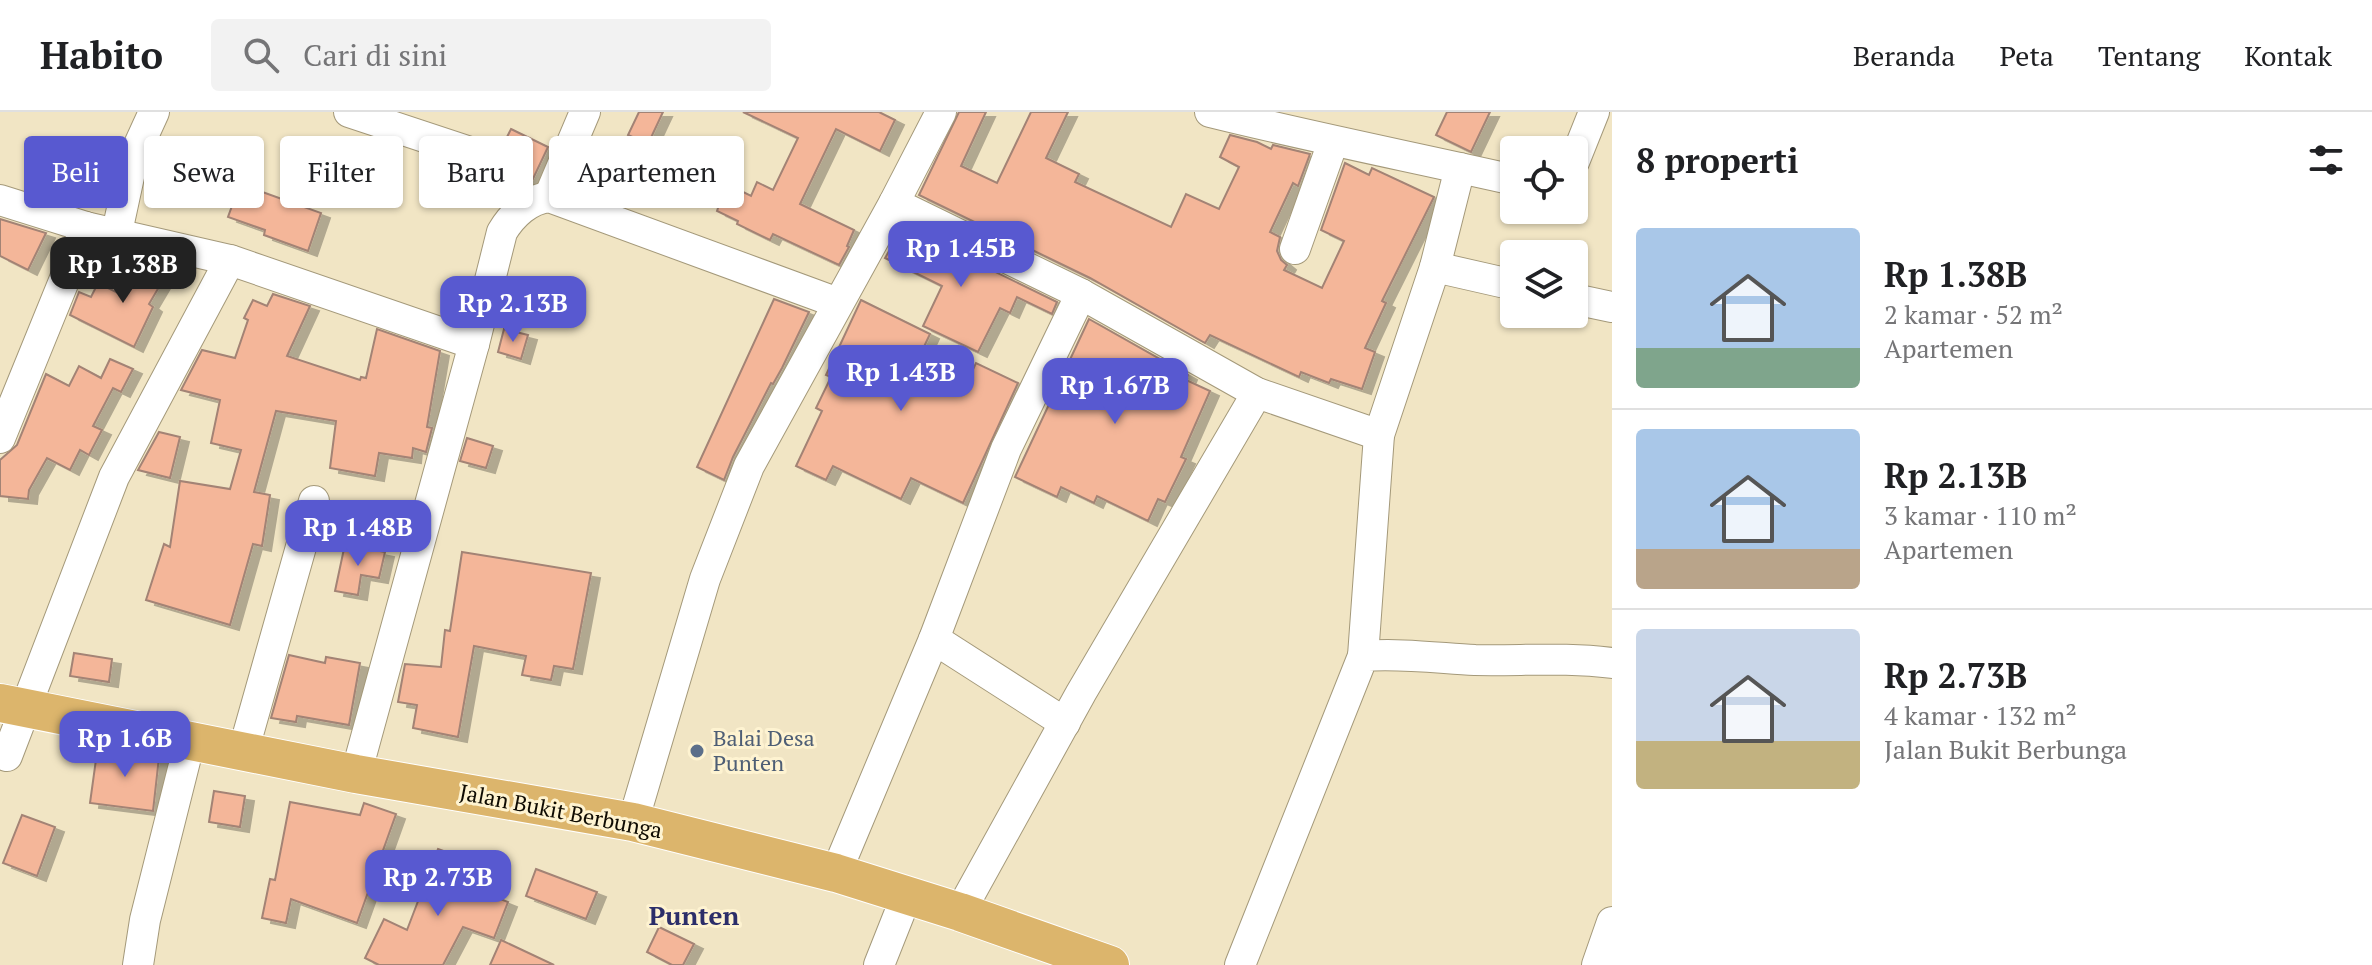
<!DOCTYPE html>
<html lang="id">
<meta charset="utf-8">
<style>
body{margin:0;font-family:"PT Serif",serif;background:#f2f2f2;color:#202124;height:100vh;display:flex;flex-direction:column;font-size:30px;white-space:nowrap}
*{box-sizing:border-box;margin:0}
p{font-size:26px;color:#757577}
.icon{flex:none;width:44px;height:44px;fill:none;stroke:currentColor;stroke-width:2;stroke-linecap:round;stroke-linejoin:round}
.map{position:relative;flex:1;overflow:hidden}
.panel{display:flex;flex-direction:column;background:#fff;width:760px}
.panel>*{flex:none}
.banner{position:absolute;left:24px;top:24px;width:760px;height:72px;display:flex;gap:16px}
.buttons{position:absolute;left:1500px;top:24px;display:grid;gap:16px}
.buttons a{display:grid;place-items:center;width:88px;height:88px;border-radius:8px;background:#fff;box-shadow:0 2px 6px #0004;font-size:40px}
.price{position:absolute;translate:-50% -68px;padding:0 18px;border-radius:16px;background:#5859d0;color:#fff;font-size:26px;line-height:52px;filter:drop-shadow(0 2px 4px #0008)}
.price::after{content:'';position:absolute;left:50%;top:48px;width:24px;height:18px;margin-left:-12px;background:inherit;clip-path:polygon(0 0,100% 0,50% 100%)}
.price.current{background:#222;color:#fff}
ul{padding:0;list-style:none}
li{display:flex;align-items:center;gap:24px;height:200px;padding:0 24px}
li+li{border-top:2px solid #e0e0e0}
li span{display:grid;place-items:center;flex:none;width:224px;height:160px;border-radius:8px;color:#555}
li>.icon{margin-inline-start:auto}
span .icon{width:96px;height:96px;fill:#fffc;stroke-width:1}
li b{font-size:34px}
h2{display:flex;justify-content:space-between;align-items:center;height:96px;padding:0 24px;font-size:34px}
.chip{padding:0 28px;border-radius:8px;background:#fff;box-shadow:0 2px 6px #0004;font-size:28px;line-height:72px}
.chip.current{background:#5859d0;color:#fff}
header{display:flex;align-items:center;gap:48px;box-sizing:border-box;height:112px;padding:0 40px;background:#fff;border-bottom:2px solid #e0e0e0}
header strong{font-size:38px}
nav{display:flex;gap:44px;margin-inline-start:auto;font-size:28px}
.search{width:560px;height:72px;background:#f2f2f2;display:flex;align-items:center;gap:20px;box-sizing:border-box;padding:0 28px;border-radius:8px;color:#757577;font-size:30px}
main{display:flex;flex:1;min-height:0}
.map>svg:first-child{display:block}
.building{fill:#f4b699;stroke:#a38375;stroke-width:2;filter:url(#shadow)}
.lines{fill:none;stroke-linecap:round;stroke-linejoin:round}
.minor-casing{stroke:#a4997a;stroke-width:32}
.major-casing{stroke:#fff;stroke-width:40}
.minor{stroke:#fff;stroke-width:30}
.major{stroke:#dcb56c;stroke-width:38}
.service-dot{fill:#5c6f8a;stroke:#fef3d1;stroke-width:3}
.labels{text-anchor:middle;stroke-width:6;stroke-linejoin:round;paint-order:stroke}
.service-label{font-size:22px;fill:#4e5e75;stroke:#fef3d1;text-anchor:start}
.street-label{font-size:22px;fill:#0f0b02;stroke:#fef3d1}
.quarter-label{font-size:26px;font-weight:bold;fill:#2c2e69;stroke:#fef3d1}
</style>
<header>
<strong>Habito</strong>
<div class="search"><svg class="icon" aria-label="search" viewBox="0 0 24 24"><circle cx="10" cy="10" r="6"/><path d="M15 15l6 6"/></svg>Cari di sini</div>
<nav><a>Beranda</a><a>Peta</a><a>Tentang</a><a>Kontak</a></nav>
</header>
<main>
<div class="map">
<svg width="1612" height="853" viewBox="0 0 1612 853">
<defs>
<filter id="shadow"><feDropShadow dx="9" dy="5" stdDeviation="0" flood-color="#0004"/></filter>
</defs>
<rect width="100%" height="100%" fill="#f1e5c4"/>
<g class="building">
<polygon points="639,0 663,0 648,32 628,23"/>
<polygon points="743,0 879,0 895,8 880,39 836,17 800,92 854,118 847,134 849,135 839,153 773,122 770,128 737,112 738,109 717,99 719,93 671,70 683,46 709,59 707,62 751,84 757,70 773,78 798,26"/>
<polygon points="959,0 986,0 961,54 997,71 1031,0 1068,0 1046,46 1079,62 1075,70 1171,115 1186,82 1219,97 1239,55 1220,45 1230,23 1257,30 1271,37 1273,33 1310,42 1298,74 1293,71 1270,120 1280,125 1277,139 1281,148 1287,153 1284,158 1322,176 1344,129 1321,118 1345,51 1369,63 1372,56 1434,85 1382,189 1386,191 1365,236 1375,240 1362,277 1331,267 1329,271 1301,260 1299,265 1210,223 1205,231 1090,166 919,83"/>
<polygon points="1447,0 1490,0 1471,40 1436,23"/>
<polygon points="511,17 548,35 531,71 525,73 498,60 505,51 502,35"/>
<polygon points="240,72 321,101 308,139 264,123 265,118 228,105"/>
<polygon points="0,107 46,121 28,158 0,144"/>
<polygon points="903,115 1057,190 1052,202 1017,185 1010,201 1000,196 978,240 923,214 942,174 885,146"/>
<polygon points="146,147 172,153 149,192 153,195 134,235 70,203 79,180 91,185 98,171 118,181 120,178 127,181"/>
<polygon points="273,182 310,194 287,244 360,268 361,265 366,266 377,217 440,239 427,315 432,316 426,340 413,336 412,346 379,341 375,364 330,356 336,309 276,299 254,380 270,383 262,434 253,432 230,513 146,488 164,432 170,435 180,369 230,377 241,338 211,331 220,288 181,278 202,238 235,246 248,208 244,206 253,188 267,194"/>
<polygon points="774,187 809,200 782,256 773,272 771,271 733,345 724,368 697,355"/>
<polygon points="861,188 930,222 912,260 961,283 976,251 1018,271 963,391 911,366 901,387 833,354 826,368 796,354 822,299 816,296 831,265 826,263"/>
<polygon points="1089,207 1188,263 1186,268 1210,279 1181,345 1186,347 1165,390 1158,387 1148,409 1097,384 1094,391 1061,375 1057,385 1015,365"/>
<polygon points="504,217 528,223 521,247 498,240"/>
<polygon points="110,247 133,257 121,280 113,276 93,314 102,318 89,343 80,338 70,358 47,346 29,378 28,387 0,384 0,348 17,333 46,262 69,274 79,254 101,266"/>
<polygon points="159,320 180,325 170,366 138,358"/>
<polygon points="467,326 493,334 486,356 460,349"/>
<polygon points="345,432 385,440 379,466 361,463 358,483 335,479"/>
<polygon points="462,440 591,461 573,557 554,554 551,568 522,563 526,544 474,534 458,625 413,616 417,593 398,590 405,552 441,555 445,518 450,519"/>
<polygon points="74,541 112,547 109,570 70,564"/>
<polygon points="289,543 325,551 326,545 360,551 349,613 297,604 296,610 271,606"/>
<polygon points="98,633 159,645 153,699 90,691"/>
<polygon points="214,679 245,684 240,715 209,710"/>
<polygon points="290,690 360,703 364,691 396,702 357,811 291,787 286,811 262,806 270,767 275,768"/>
<polygon points="22,703 55,715 37,764 3,751"/>
<polygon points="438,737 471,749 463,772 508,790 494,826 463,815 443,853 379,853 365,846 384,807 407,818"/>
<polygon points="536,757 597,780 586,807 526,784"/>
<polygon points="659,815 694,832 683,853 672,853 647,840"/>
<polygon points="501,828 554,853 490,853"/>
</g>
<g class="lines">
<g class="minor-casing">
<g id="minor">
<polyline points="349,0 488,46"/>
<path d="M1210,0C1311,25 1412,45 1514,68"/>
<polyline points="1574,50 1594,0"/>
<polyline points="549,85 585,0"/>
<polyline points="0,88 86,115 230,148 474,232"/>
<polyline points="894,91 1081,182 1257,281 1379,323"/>
<polyline points="117,120 133,46 154,0"/>
<polyline points="1295,137 1333,30"/>
<polyline points="1435,155 1514,173"/>
<polyline points="1574,187 1612,195"/>
<polyline points="0,326 86,115"/>
<polyline points="934,527 1065,611"/>
<polyline points="1363,544 1379,323 1435,155 1460,56"/>
<polyline points="243,640 314,389"/>
<polyline points="0,642 7,644 114,365 230,148"/>
<path d="M356,662L474,232L502,120C512,103 529,87 549,85L838,191"/>
<polyline points="633,710 705,467 749,354 894,91 941,0"/>
<polyline points="836,761 934,527 1006,337 1081,182"/>
<polyline points="960,800 1081,581 1257,281"/>
<polyline points="138,853 145,808 190,629"/>
<polyline points="879,853 906,785"/>
<path d="M1240,853L1363,544C1400,541 1438,546 1475,548C1521,549 1566,545 1612,551"/>
<polyline points="1597,853 1612,810"/>
</g>
</g>
<g class="major-casing">
<polyline id="major" points="0,591 356,662 633,710 836,761 960,800 1110,853"/>
</g>
<use href="#minor" class="minor"/>
<use href="#major" class="major"/>
</g>
<circle class="service-dot" cx="697" cy="639" r="8"/>
<g class="labels">
<g class="service-label">
<text x="713" y="634">Balai Desa<tspan x="713" dy="25">Punten</tspan></text>
</g>
<g class="street-label">
<text transform="translate(561 699) rotate(11)" y="8">Jalan Bukit Berbunga</text>
</g>
<g class="quarter-label">
<text x="694" y="813">Punten</text>
</g>
</g>
</svg>
<div class="buttons">
<a><svg class="icon" aria-label="locate" viewBox="0 0 24 24"><circle cx="12" cy="12" r="6"/><path d="M12 2v4M12 18v4M2 12h4M18 12h4"/></svg></a>
<a><svg class="icon" aria-label="layers" viewBox="0 0 24 24"><path d="M12 4l9 5-9 5-9-5zM3 14l9 5 9-5"/></svg></a>
</div>
<b class="price" style="left:961px;top:177px">Rp 1.45B</b>
<b class="price current" style="left:123px;top:193px">Rp 1.38B</b>
<b class="price" style="left:513px;top:232px">Rp 2.13B</b>
<b class="price" style="left:901px;top:301px">Rp 1.43B</b>
<b class="price" style="left:1115px;top:314px">Rp 1.67B</b>
<b class="price" style="left:358px;top:456px">Rp 1.48B</b>
<b class="price" style="left:125px;top:667px">Rp 1.6B</b>
<b class="price" style="left:438px;top:806px">Rp 2.73B</b>
<div class="banner">
<a class="chip current">Beli</a>
<a class="chip">Sewa</a>
<a class="chip">Filter</a>
<a class="chip">Baru</a>
<a class="chip">Apartemen</a>
</div>
</div>
<section class="panel">
<h2>8 properti<svg class="icon" aria-label="filters" viewBox="0 0 24 24"><path d="M4 7h16M4 17h16"/><circle cx="9" cy="7" r="2"/><circle cx="15" cy="17" r="2"/></svg></h2>
<ul>
<li><span style="background:linear-gradient(#a9c7e8 75%,#7fa58c 0)"><svg class="icon" aria-label="home" viewBox="0 0 24 24"><path d="M3 11l9-7 9 7M6 9v11h12V9"/></svg></span><div><b>Rp 1.38B</b><p>2 kamar · 52 m²</p><p>Apartemen</p></div></li>
<li><span style="background:linear-gradient(#a9c7e8 75%,#b9a48a 0)"><svg class="icon" aria-label="home" viewBox="0 0 24 24"><path d="M3 11l9-7 9 7M6 9v11h12V9"/></svg></span><div><b>Rp 2.13B</b><p>3 kamar · 110 m²</p><p>Apartemen</p></div></li>
<li><span style="background:linear-gradient(#c9d6e8 70%,#c2b280 0)"><svg class="icon" aria-label="home" viewBox="0 0 24 24"><path d="M3 11l9-7 9 7M6 9v11h12V9"/></svg></span><div><b>Rp 2.73B</b><p>4 kamar · 132 m²</p><p>Jalan Bukit Berbunga</p></div></li>
</ul>
</section>
</main>
